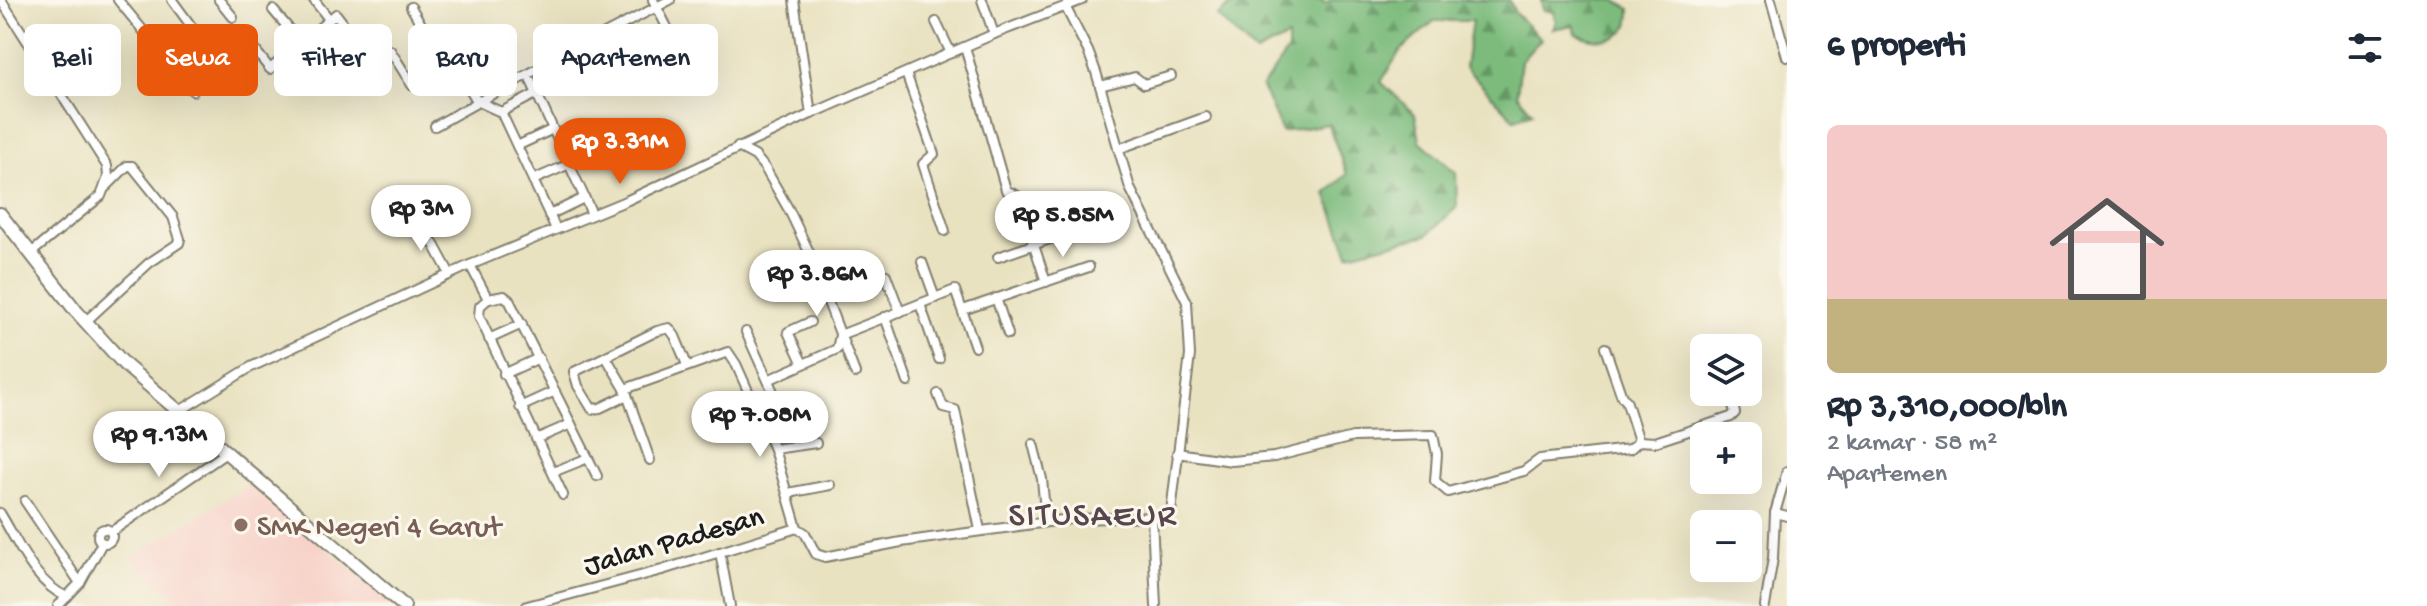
<!DOCTYPE html>
<html lang="id">
<meta charset="utf-8">
<style>
body{margin:0;font-family:"Gochi Hand",sans-serif;background:#f2f2f3;color:#1f2937;height:100vh;display:flex;flex-direction:column;font-size:30px;white-space:nowrap}
*{box-sizing:border-box;margin:0}
p{font-size:26px;color:#747a83}
.icon{flex:none;width:44px;height:44px;fill:none;stroke:currentColor;stroke-width:2;stroke-linecap:round;stroke-linejoin:round}
.map{position:relative;flex:1;overflow:hidden}
.side{display:flex;flex-direction:column;background:#fff;width:640px}
.side>*{flex:none}
.top-card{position:absolute;left:24px;top:24px;width:760px;height:72px;display:flex;gap:16px}
.tools{position:absolute;left:1690px;top:334px;display:grid;gap:16px}
.tools a{display:grid;place-items:center;width:72px;height:72px;border-radius:12px;background:#fff;box-shadow:0 8px 32px #0002;font-size:40px}
.price{position:absolute;translate:-50% -68px;padding:0 18px;border-radius:28px;background:#fff;color:#222;font-size:26px;line-height:52px;filter:drop-shadow(0 2px 4px #0008)}
.price::after{content:'';position:absolute;left:50%;top:48px;width:24px;height:18px;margin-left:-12px;background:inherit;clip-path:polygon(0 0,100% 0,50% 100%)}
.price.current{background:#ea580c;color:#fff}
ul{padding:0;list-style:none}
li{display:grid;align-content:center;gap:16px;height:424px;padding:0 40px}
li span{display:grid;place-items:center;height:248px;border-radius:12px;color:#555}
li>.icon{margin-inline-start:auto}
span .icon{width:144px;height:144px;fill:#fffc;stroke-width:1}
li b{font-size:34px}
h2{display:flex;justify-content:space-between;align-items:center;height:96px;padding:0 40px;font-size:34px}
.pill{padding:0 28px;border-radius:12px;background:#fff;box-shadow:0 8px 32px #0002;font-size:28px;line-height:72px}
.pill.current{background:#ea580c;color:#fff}
main{display:flex;flex:1;min-height:0}
.map>svg:first-child{display:block}
.built{fill:#f7d1c8}
.forest{fill:url(#forest-firs);stroke:#4c6c4c;stroke-width:2}
.lines{fill:none;stroke-linecap:round;stroke-linejoin:round}
.minor-casing{stroke:#827f6e;stroke-width:12}
.secondary-casing{stroke:#827f6e;stroke-width:16}
.minor{stroke:#fff;stroke-width:8}
.secondary{stroke:#fff;stroke-width:12}
.education-dot{fill:#8d6e63;stroke:#fbf7ec;stroke-width:3}
.labels{text-anchor:middle;stroke-width:6;stroke-linejoin:round;paint-order:stroke}
.education-label{font-size:30px;fill:#785e54;stroke:#fbf7ec;text-anchor:start}
.street-label{font-size:30px;fill:#1c1c1c;stroke:#fbf7ec}
.quarter-label{font-size:34px;letter-spacing:2px;fill:#58464d;stroke:#fbf7ec}
</style>
<main>
<div class="map">
<svg width="1787" height="606" viewBox="0 0 1787 606">
<defs>
<pattern id="forest-firs" width="22" height="20" patternUnits="userSpaceOnUse" patternTransform="scale(2)"><rect width="22" height="20" fill="#7bbb7b"/><path d="M5 1l3.5 6h-7zM16 11l3.5 6h-7z" fill="#649764"/></pattern>
</defs>
<rect width="100%" height="100%" fill="#fbf7ec"/>
<filter id="ink" filterUnits="userSpaceOnUse"><feTurbulence type="fractalNoise" baseFrequency=".0125" numOctaves="2"/><feDisplacementMap in="SourceGraphic" scale="16" xChannelSelector="R" yChannelSelector="G"/><feConvolveMatrix kernelMatrix="1 2 1 2 8 2 1 2 1" color-interpolation-filters="sRGB"/></filter>
<filter id="wash" filterUnits="userSpaceOnUse"><feTurbulence type="fractalNoise" baseFrequency=".006" numOctaves="4" result="noise"/><feDisplacementMap in="SourceGraphic" scale="32" xChannelSelector="R" yChannelSelector="G"/><feGaussianBlur stdDeviation="1.8" result="paint"/><feColorMatrix in="noise" values="0 0 0 0 0 0 0 0 0 0 0 0 0 0 0 0 0 1.4 0 .05"/><feComposite in="paint" operator="in"/></filter>
<g filter="url(#wash)">
<rect width="100%" height="100%" fill="#e9e2c1"/>
<polygon class="built" points="249,484 395,606 182,606 131,558"/>
<g class="forest">
<polygon points="1237,0 1322,0 1325,3 1330,0 1509,0 1515,13 1541,39 1521,61 1517,94 1533,113 1514,119 1465,67 1472,21 1434,21 1400,51 1381,82 1415,114 1420,141 1456,173 1457,207 1427,235 1349,254 1326,194 1347,174 1328,124 1282,132 1262,87 1288,50 1288,37 1256,53 1217,16"/>
<path d="M1541,0H1615L1630,9C1630,15 1630,24 1626,29C1615,45 1589,40 1575,33L1573,25L1553,29L1556,21L1553,12L1543,10Z"/>
</g>
</g>
<g filter="url(#ink)">
<g class="lines">
<g class="minor-casing">
<g id="minor">
<polyline points="1,0 107,166 108,177 101,196 31,253"/>
<polyline points="118,0 193,91"/>
<polyline points="172,0 211,53"/>
<polyline points="219,0 233,17"/>
<polyline points="314,0 329,19"/>
<polyline points="653,0 669,31"/>
<polyline points="794,0 811,114"/>
<polyline points="982,0 994,34"/>
<polyline points="1771,0 1787,57"/>
<polyline points="411,7 446,67"/>
<polyline points="273,10 301,43"/>
<polyline points="936,22 951,53"/>
<polyline points="247,40 270,69 336,14 372,61 390,50 412,85 454,62 477,101 501,112 556,229"/>
<polyline points="965,47 1006,190 1018,196 1046,282"/>
<polyline points="331,67 360,45"/>
<polyline points="906,73 934,154 923,164 945,231"/>
<polyline points="531,81 592,214"/>
<polyline points="1100,86 1135,77 1144,84 1171,76"/>
<polyline points="501,112 534,95"/>
<polyline points="435,126 541,67 670,0"/>
<polyline points="517,146 551,130"/>
<polyline points="738,147 755,156 765,168 789,210 809,252 855,373"/>
<polyline points="1118,149 1206,117"/>
<polyline points="533,180 567,165"/>
<polyline points="549,215 582,199"/>
<polyline points="405,218 426,230 450,274"/>
<polyline points="998,257 1076,230"/>
<polyline points="922,262 935,298"/>
<polyline points="470,265 488,299 480,306 479,316 563,495"/>
<polyline points="886,275 900,312"/>
<polyline points="996,298 1008,334"/>
<polyline points="488,299 504,296 509,300 597,476"/>
<polyline points="920,304 939,359"/>
<polyline points="963,310 1089,267"/>
<polyline points="885,317 908,382"/>
<polyline points="85,322 149,263 179,243 180,239 173,217 132,166 127,166 106,187"/>
<polyline points="746,332 784,416"/>
<polyline points="489,339 522,324"/>
<polyline points="1605,348 1622,397 1626,400 1639,441"/>
<polyline points="606,357 625,389 650,460"/>
<polyline points="803,364 788,332 810,322"/>
<polyline points="504,374 539,358"/>
<polyline points="768,380 837,349 840,335 955,290 975,347"/>
<polyline points="625,389 728,352 736,364 774,449"/>
<polyline points="938,394 943,407 955,410 980,530"/>
<polyline points="627,395 600,408 592,409 578,386 574,372 657,331 669,328 675,336 687,365"/>
<polyline points="520,407 555,391"/>
<polyline points="178,412 251,367 470,265 628,200 811,114 994,34 1082,0"/>
<polyline points="536,439 571,424"/>
<polyline points="1033,444 1042,479 1046,522"/>
<polyline points="1177,453 1232,461 1274,457 1353,437 1433,435 1437,454 1435,481 1448,492 1524,471 1540,459 1630,449 1639,441 1655,442 1731,417 1735,413 1730,395"/>
<polyline points="553,472 588,458"/>
<polyline points="788,493 830,485"/>
<polyline points="25,501 80,583"/>
<path d="M0,513C18,542 34,583 67,597"/>
<polyline points="1775,513 1787,516"/>
<polyline points="1152,517 1156,606"/>
<polyline points="797,528 774,449 816,443"/>
<circle cx="105" cy="536" r="7"/>
<polyline points="111,532 226,453"/>
<polyline points="720,552 730,606"/>
<polyline points="58,606 80,583 102,543"/>
<polyline points="527,606 662,570 797,528 805,533 816,554 825,557 901,542 1070,519 1163,517 1171,512 1190,355 1187,302 1130,188 1096,72 1088,51 1066,8"/>
<polyline points="1765,606 1773,558 1775,513 1787,471"/>
</g>
</g>
<g class="secondary-casing">
<polyline id="secondary" points="0,214 76,311 124,364 404,606"/>
</g>
<use href="#minor" class="minor"/>
<use href="#secondary" class="secondary"/>
</g>
</g>
<circle class="education-dot" cx="241" cy="525" r="8"/>
<g class="labels">
<g class="education-label">
<text x="257" y="535">SMK Negeri 4 Garut</text>
</g>
<g class="street-label">
<text transform="translate(673 539) rotate(-16)" y="10">Jalan Padesan</text>
</g>
<g class="quarter-label">
<text x="1093" y="524">SITUSAEUR</text>
</g>
</g>
</svg>
<div class="tools">
<a><svg class="icon" aria-label="layers" viewBox="0 0 24 24"><path d="M12 4l9 5-9 5-9-5zM3 14l9 5 9-5"/></svg></a>
<a>+</a>
<a>−</a>
</div>
<b class="price current" style="left:620px;top:186px">Rp 3.31M</b>
<b class="price" style="left:421px;top:253px">Rp 3M</b>
<b class="price" style="left:1063px;top:259px">Rp 5.85M</b>
<b class="price" style="left:817px;top:318px">Rp 3.86M</b>
<b class="price" style="left:760px;top:459px">Rp 7.08M</b>
<b class="price" style="left:159px;top:479px">Rp 9.13M</b>
<div class="top-card">
<a class="pill">Beli</a>
<a class="pill current">Sewa</a>
<a class="pill">Filter</a>
<a class="pill">Baru</a>
<a class="pill">Apartemen</a>
</div>
</div>
<section class="side">
<h2>6 properti<svg class="icon" aria-label="filters" viewBox="0 0 24 24"><path d="M4 7h16M4 17h16"/><circle cx="9" cy="7" r="2"/><circle cx="15" cy="17" r="2"/></svg></h2>
<ul>
<li><span style="background:linear-gradient(#f6c9c9 70%,#c2b280 0)"><svg class="icon" aria-label="home" viewBox="0 0 24 24"><path d="M3 11l9-7 9 7M6 9v11h12V9"/></svg></span><div><b>Rp 3,310,000/bln</b><p>2 kamar · 58 m²</p><p>Apartemen</p></div></li>
</ul>
</section>
</main>
